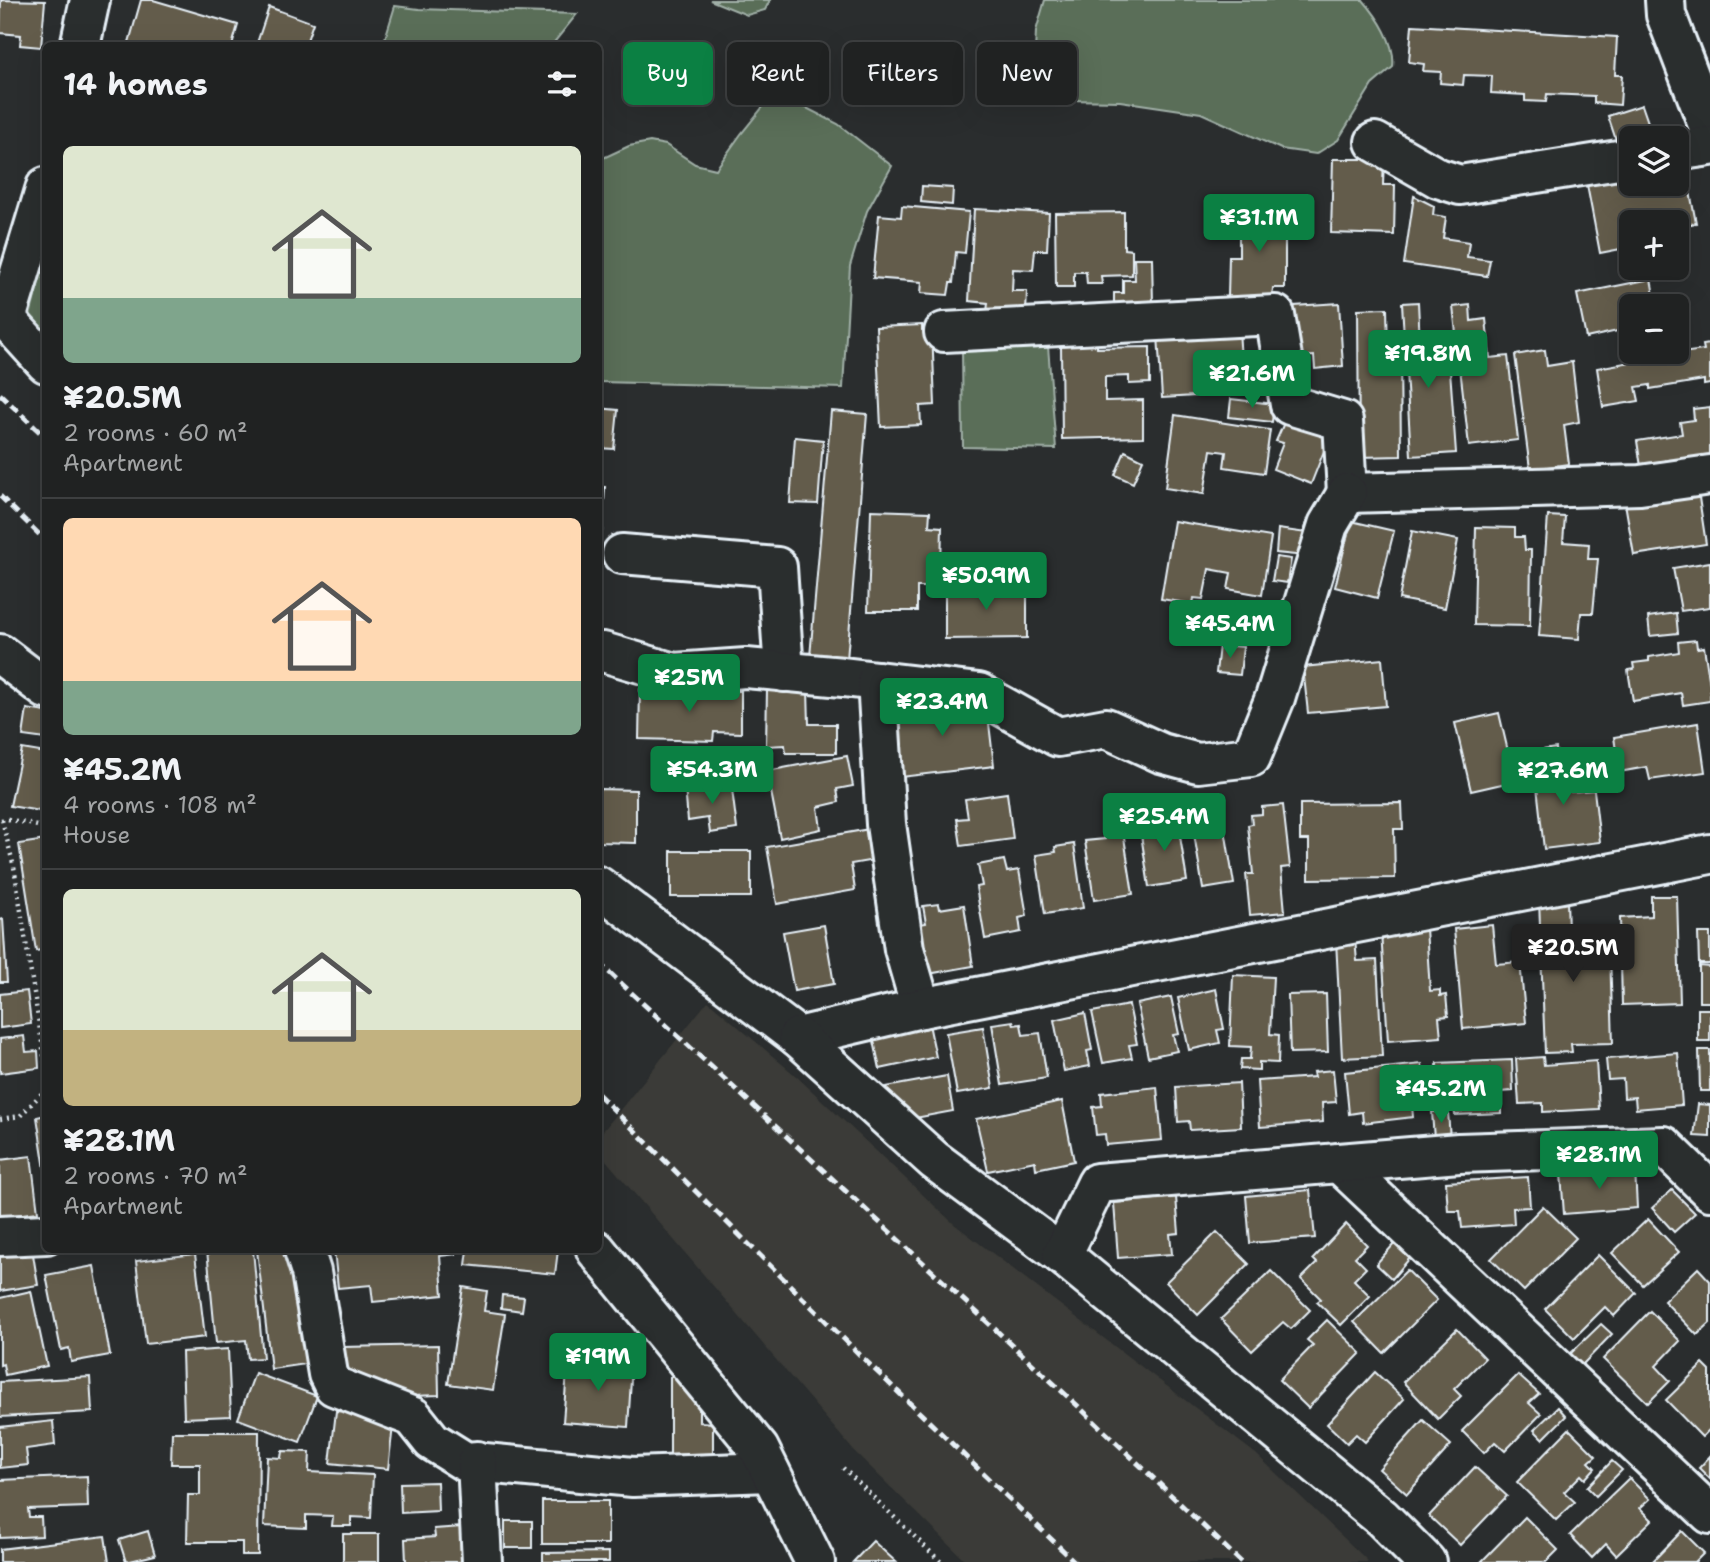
<!DOCTYPE html>
<meta charset="utf-8">
<style>
body{margin:0;font-family:"Shantell Sans",sans-serif;background:#282a2a;color:#f1f3f6;height:100vh;display:flex;flex-direction:column;font-size:26px;white-space:nowrap}
*{box-sizing:border-box;margin:0}
p{font-size:23px;color:#a2a4a5}
.icon{flex:none;width:38px;height:38px;fill:none;stroke:currentColor;stroke-width:2;stroke-linecap:round;stroke-linejoin:round}
.map{position:relative;flex:1;overflow:hidden}
.details{position:absolute;left:42px;top:42px;width:560px;height:1211px;display:flex;flex-direction:column;background:#202222;border-radius:10px;box-shadow:0 7px 28px #0002,0 0 0 2px #3d3f40}
.details>*{flex:none}
.hud{position:absolute;left:623px;top:42px;width:665px;height:63px;display:flex;gap:14px}
.tools{position:absolute;left:1619px;top:126px;display:grid;gap:14px}
.tools a{display:grid;place-items:center;width:70px;height:70px;border-radius:10px;background:#202222;box-shadow:0 7px 28px #0002,0 0 0 2px #3d3f40;font-size:35px}
.price{position:absolute;translate:-50% -60px;padding:0 16px;border-radius:7px;background:#0b8043;color:#fff;font-size:23px;line-height:46px;filter:drop-shadow(0 2px 4px #0008)}
.price::after{content:'';position:absolute;left:50%;top:42px;width:21px;height:16px;margin-left:-10px;background:inherit;clip-path:polygon(0 0,100% 0,50% 100%)}
.price.on{background:#222;color:#fff}
ul{padding:0;list-style:none}
li{display:grid;align-content:center;gap:14px;height:371px;padding:0 21px}
li+li{border-top:2px solid #3d3f40}
li span{display:grid;place-items:center;height:217px;border-radius:10px;color:#555}
li>.icon{margin-inline-start:auto}
span .icon{width:126px;height:126px;fill:#fffc;stroke-width:1}
li b{font-size:30px}
h2{display:flex;justify-content:space-between;align-items:center;height:84px;padding:0 21px;font-size:30px}
.chip{padding:0 24px;border-radius:10px;background:#202222;box-shadow:0 7px 28px #0002,0 0 0 2px #3d3f40;font-size:24px;line-height:63px}
.chip.on{background:#0b8043;color:#fff}
.map>svg:first-child{display:block}
.built{fill:#3b3b37}
.green{fill:#5a6e59;stroke:#a1b0a8;stroke-width:2}
.building{fill:#645c4c;stroke:#e8f1f8;stroke-width:2}
.lines{fill:none;stroke-linecap:round;stroke-linejoin:round}
.street-casing{stroke:#e8f1f8;stroke-width:44}
.path{stroke:#e8f1f8;stroke-width:4.5;stroke-dasharray:2 5;stroke-linecap:butt}
.street{stroke:#2a2d2e;stroke-width:38}
.rail{stroke:#e8f1f8;stroke-width:5;stroke-dasharray:10 5;stroke-linecap:butt}
</style>
<div class="map">
<svg width="1710" height="1562" viewBox="0 0 1710 1562">
<rect width="100%" height="100%" fill="#2a2d2e"/>
<filter id="ink" filterUnits="userSpaceOnUse"><feTurbulence type="fractalNoise" baseFrequency=".0143" numOctaves="2"/><feDisplacementMap in="SourceGraphic" scale="14" xChannelSelector="R" yChannelSelector="G"/><feConvolveMatrix kernelMatrix="1 2 1 2 8 2 1 2 1" color-interpolation-filters="sRGB"/></filter>
<g filter="url(#ink)">
<polygon class="built" points="708,1001 796,1076 954,1224 1256,1454 1369,1562 967,1562 854,1451 599,1152 599,1136"/>
<g class="green">
<polygon points="710,0 770,0 765,10 747,15"/>
<path d="M1045,0H1363C1378,17 1396,44 1393,67L1372,85L1338,140L1316,154L1281,149L1201,113L1120,101L1067,100L1046,91L1034,72L1036,31Z"/>
<polygon points="395,6 419,9 577,14 552,45 383,45"/>
<polygon points="775,92 838,124 892,166 867,211 850,266 843,388 599,382 599,160 629,146 650,142 666,145 695,164 716,169 741,134"/>
<polygon points="45,257 45,337 29,320"/>
<polygon points="962,346 1048,346 1056,449 963,447"/>
</g>
<g class="building">
<polygon points="1,0 45,1 41,47 20,45 21,35 0,33"/>
<polygon points="141,0 153,0 238,25 232,46 128,46"/>
<polygon points="269,7 313,23 305,46 256,46"/>
<polygon points="1412,25 1617,37 1615,75 1622,75 1620,105 1594,103 1594,96 1547,94 1546,102 1525,101 1525,95 1491,93 1492,76 1464,75 1463,85 1440,83 1441,72 1423,71 1424,64 1409,62"/>
<polygon points="1642,105 1652,134 1631,138 1631,141 1618,146 1608,116"/>
<polygon points="1333,159 1384,159 1383,185 1395,185 1394,235 1331,233"/>
<polygon points="1685,166 1696,223 1676,227 1676,222 1631,222 1631,247 1600,253 1587,185 1631,176 1631,184 1676,184 1676,168"/>
<polygon points="922,186 953,188 952,205 921,202"/>
<polygon points="1414,196 1434,206 1433,215 1446,217 1443,238 1469,242 1467,257 1490,260 1487,276 1404,264"/>
<polygon points="902,206 969,212 965,253 956,252 953,283 950,283 948,295 921,293 922,282 873,278 879,215 901,217"/>
<polygon points="1239,208 1285,208 1285,288 1273,288 1272,298 1228,297 1229,256 1239,256"/>
<polygon points="974,209 1049,213 1047,250 1035,250 1033,270 1013,269 1012,291 1027,291 1026,313 987,312 988,303 969,301"/>
<polygon points="1124,212 1124,249 1132,250 1132,275 1101,276 1102,284 1087,284 1086,272 1074,272 1074,287 1056,287 1055,213"/>
<polygon points="1134,258 1152,258 1153,304 1114,305 1114,293 1123,293 1123,280 1135,280"/>
<polygon points="1651,279 1656,306 1631,306 1631,328 1586,338 1577,294"/>
<polygon points="1418,302 1420,344 1448,342 1456,453 1411,456 1402,303"/>
<polygon points="1339,303 1343,366 1315,369 1314,356 1298,357 1294,306"/>
<polygon points="1470,305 1471,321 1486,319 1490,358 1508,356 1518,440 1469,446 1453,307"/>
<polygon points="1387,308 1388,352 1400,352 1401,456 1359,457 1358,309"/>
<polygon points="922,325 922,330 932,329 935,405 920,406 921,425 881,427 876,327"/>
<polygon points="1239,330 1243,390 1195,393 1195,396 1162,398 1158,335"/>
<polygon points="1083,340 1097,340 1097,348 1150,347 1150,383 1129,384 1129,376 1105,377 1105,401 1143,400 1143,437 1062,439 1061,346 1084,345"/>
<polygon points="1710,344 1710,384 1704,385 1704,380 1650,389 1650,385 1636,387 1639,401 1603,407 1597,368 1648,359 1647,353 1676,352 1676,347 1681,347 1682,353 1704,350 1703,345"/>
<polygon points="1545,350 1547,366 1572,362 1579,422 1564,425 1569,464 1530,469 1515,355"/>
<polygon points="1231,399 1274,404 1272,422 1229,417"/>
<polygon points="1710,407 1710,463 1642,473 1637,441 1682,434 1680,422 1694,420 1693,409"/>
<polygon points="598,408 618,410 614,449 598,448"/>
<polygon points="831,411 867,414 847,660 810,657"/>
<polygon points="1175,415 1270,430 1264,473 1224,467 1226,452 1211,450 1204,494 1165,488"/>
<polygon points="1287,416 1331,433 1311,484 1273,469 1283,443 1276,441"/>
<polygon points="795,437 823,440 818,504 790,503"/>
<polygon points="1125,451 1143,460 1133,483 1115,475"/>
<polygon points="598,487 605,487 602,533 598,532"/>
<polygon points="1698,491 1706,544 1634,555 1625,503"/>
<polygon points="871,510 930,512 929,526 942,527 941,568 928,567 927,587 917,587 917,611 868,611"/>
<polygon points="1548,516 1565,517 1563,542 1589,544 1588,559 1598,559 1593,613 1581,613 1579,639 1539,636"/>
<polygon points="1174,521 1271,537 1262,595 1228,589 1231,573 1209,569 1203,599 1194,598 1193,604 1161,599"/>
<polygon points="1351,521 1394,531 1377,598 1335,587"/>
<polygon points="1476,527 1515,528 1515,537 1524,537 1525,550 1531,550 1530,626 1474,625"/>
<polygon points="1278,529 1307,533 1305,556 1276,553"/>
<polygon points="1412,531 1458,540 1445,608 1399,599"/>
<polygon points="1276,557 1291,559 1287,583 1272,581"/>
<polygon points="1710,562 1710,607 1681,611 1673,568"/>
<polygon points="1027,585 1027,638 945,639 945,586"/>
<polygon points="1676,613 1678,633 1650,636 1648,617"/>
<polygon points="1696,640 1697,648 1704,647 1710,685 1710,701 1683,705 1681,693 1633,701 1628,670 1634,669 1633,663 1649,661 1649,657 1679,652 1678,642"/>
<polygon points="1219,645 1243,647 1240,675 1216,673"/>
<polygon points="1382,659 1386,706 1308,713 1303,667"/>
<polygon points="640,689 741,691 741,733 714,732 713,741 639,739"/>
<polygon points="767,689 808,689 809,724 836,724 836,753 786,753 785,745 766,746"/>
<polygon points="970,699 973,717 988,715 994,766 901,777 893,708"/>
<polygon points="27,709 46,712 46,739 23,736"/>
<polygon points="1499,713 1515,781 1471,791 1455,723"/>
<polygon points="1698,723 1705,772 1650,780 1647,767 1619,772 1614,737"/>
<polygon points="1556,748 1560,787 1571,785 1571,792 1594,790 1600,842 1544,849 1533,751"/>
<polygon points="22,749 46,753 46,812 10,806"/>
<polygon points="847,756 853,786 837,789 839,802 818,807 821,829 780,838 767,771"/>
<polygon points="731,781 737,829 710,833 708,818 688,821 685,787"/>
<polygon points="598,789 636,790 636,843 598,842"/>
<polygon points="1007,793 1013,839 961,846 957,819 968,818 965,799"/>
<polygon points="1402,803 1403,829 1394,829 1395,878 1309,879 1309,840 1300,840 1300,804"/>
<polygon points="1221,805 1234,884 1203,889 1190,809"/>
<polygon points="1283,805 1290,867 1281,868 1285,912 1250,915 1246,874 1253,874 1248,825 1252,824 1251,815 1262,814 1262,807"/>
<polygon points="1177,817 1187,881 1149,887 1140,828 1159,825 1158,820"/>
<polygon points="875,828 880,859 851,864 855,890 777,904 767,847"/>
<polygon points="1123,831 1133,894 1094,900 1085,841 1105,839 1104,834"/>
<polygon points="46,840 46,949 36,951 19,844"/>
<polygon points="1074,844 1083,908 1045,914 1036,855 1056,852 1055,847"/>
<rect x="671" y="851" width="80" height="46"/>
<polygon points="1004,860 1007,872 1019,870 1027,916 1019,918 1021,932 985,939 976,887 982,886 978,865"/>
<polygon points="1651,896 1677,896 1680,1003 1622,1005 1620,918 1651,916"/>
<polygon points="1567,899 1568,931 1590,930 1591,953 1610,953 1613,1043 1571,1044 1572,1052 1545,1053 1539,900"/>
<polygon points="938,904 939,909 964,905 973,966 928,974 920,924 926,923 923,906"/>
<polygon points="3,919 7,982 0,982 0,920"/>
<polygon points="824,925 834,984 794,991 783,932"/>
<polygon points="1492,925 1496,964 1520,962 1526,1023 1463,1029 1454,929"/>
<polygon points="1426,928 1430,991 1440,990 1440,996 1446,995 1448,1016 1439,1017 1441,1037 1388,1041 1381,932"/>
<polygon points="1698,933 1710,933 1710,964 1699,964"/>
<polygon points="1355,939 1357,961 1377,960 1382,1056 1342,1058 1336,940"/>
<polygon points="1699,966 1710,967 1710,1002 1699,1002"/>
<polygon points="1233,975 1273,977 1270,1034 1279,1035 1278,1063 1259,1062 1259,1070 1240,1069 1241,1059 1250,1059 1251,1047 1230,1046"/>
<polygon points="1216,989 1224,1029 1217,1030 1220,1043 1189,1050 1178,998"/>
<polygon points="27,991 31,1024 0,1028 0,994"/>
<polygon points="1326,994 1328,1052 1290,1053 1288,995"/>
<polygon points="1171,997 1179,1034 1173,1035 1177,1051 1148,1057 1137,1004"/>
<polygon points="1129,1005 1137,1044 1129,1045 1132,1058 1103,1063 1092,1012"/>
<rect x="1698" y="1009" width="12" height="32"/>
<polygon points="1085,1013 1092,1050 1087,1051 1090,1066 1064,1071 1054,1020"/>
<polygon points="1013,1021 1014,1025 1021,1024 1023,1035 1040,1033 1047,1078 1002,1085 992,1024"/>
<polygon points="929,1024 936,1057 880,1069 873,1036"/>
<polygon points="983,1027 993,1088 957,1094 946,1033"/>
<polygon points="24,1036 26,1052 38,1051 39,1068 0,1073 0,1039"/>
<polygon points="1699,1050 1710,1050 1710,1091 1700,1091"/>
<polygon points="1678,1053 1682,1105 1636,1109 1635,1097 1624,1098 1623,1079 1608,1080 1606,1059"/>
<polygon points="1543,1057 1544,1065 1596,1061 1599,1109 1543,1112 1543,1103 1519,1104 1516,1059"/>
<polygon points="1512,1060 1513,1091 1500,1092 1501,1113 1455,1115 1454,1107 1439,1108 1437,1063"/>
<polygon points="1422,1064 1424,1081 1410,1082 1413,1117 1363,1123 1362,1112 1349,1114 1345,1072"/>
<polygon points="1333,1070 1336,1102 1322,1103 1323,1122 1260,1127 1257,1081 1314,1077 1313,1072"/>
<polygon points="947,1076 953,1111 910,1119 890,1106 886,1087"/>
<polygon points="1239,1083 1241,1127 1190,1130 1189,1121 1178,1122 1176,1087"/>
<polygon points="1157,1087 1162,1140 1106,1145 1105,1134 1096,1135 1093,1107 1102,1106 1101,1093"/>
<polygon points="1062,1101 1074,1161 1036,1169 1035,1161 988,1171 976,1119"/>
<polygon points="1698,1104 1710,1105 1710,1137 1694,1136"/>
<polygon points="1432,1112 1448,1112 1450,1138 1434,1139"/>
<polygon points="46,1115 46,1176 37,1117"/>
<polygon points="31,1156 38,1212 0,1217 0,1160"/>
<polygon points="1635,1169 1637,1208 1564,1214 1561,1174"/>
<polygon points="1528,1177 1530,1207 1513,1208 1514,1224 1462,1228 1460,1211 1448,1211 1446,1182"/>
<polygon points="1310,1190 1315,1238 1250,1243 1246,1196"/>
<polygon points="1672,1190 1695,1213 1674,1232 1652,1208"/>
<polygon points="1176,1197 1179,1233 1170,1234 1172,1254 1118,1258 1114,1203"/>
<polygon points="1543,1206 1576,1238 1524,1291 1491,1259"/>
<polygon points="1648,1219 1679,1252 1643,1285 1612,1253"/>
<polygon points="1346,1224 1367,1245 1355,1257 1366,1268 1354,1280 1370,1296 1341,1325 1317,1302 1321,1299 1301,1279 1317,1263 1313,1259"/>
<polygon points="1217,1232 1249,1264 1198,1315 1166,1282"/>
<polygon points="31,1242 38,1285 0,1291 0,1247"/>
<polygon points="1395,1243 1410,1258 1392,1279 1376,1264"/>
<polygon points="207,1250 253,1250 263,1358 248,1359 246,1340 216,1343"/>
<polygon points="257,1250 292,1250 306,1364 271,1369"/>
<polygon points="334,1250 456,1250 456,1254 440,1256 443,1295 373,1302 371,1285 338,1288"/>
<polygon points="468,1250 558,1250 555,1274 466,1265"/>
<polygon points="195,1254 205,1337 146,1344 136,1261"/>
<polygon points="1598,1255 1636,1293 1614,1316 1605,1307 1574,1338 1545,1309"/>
<polygon points="94,1266 110,1355 71,1362 69,1348 61,1350 46,1275"/>
<polygon points="1698,1268 1710,1281 1710,1323 1697,1335 1664,1301"/>
<polygon points="1407,1270 1437,1300 1384,1353 1354,1322"/>
<polygon points="1271,1271 1310,1310 1291,1329 1283,1322 1252,1351 1221,1319"/>
<polygon points="463,1287 487,1291 484,1311 505,1314 493,1390 448,1384"/>
<polygon points="31,1291 47,1366 5,1375 3,1364 0,1365 0,1298"/>
<polygon points="502,1295 524,1297 522,1311 501,1308"/>
<polygon points="1650,1311 1680,1341 1656,1366 1670,1381 1648,1403 1603,1359"/>
<polygon points="1327,1320 1361,1353 1308,1408 1279,1380 1313,1345 1307,1340"/>
<polygon points="1601,1324 1612,1334 1582,1365 1570,1354"/>
<polygon points="1457,1329 1485,1358 1454,1389 1461,1396 1438,1419 1403,1382"/>
<polygon points="438,1345 439,1395 385,1397 385,1383 359,1384 343,1377 342,1347"/>
<polygon points="228,1349 231,1416 184,1418 182,1352"/>
<polygon points="568,1359 632,1364 628,1427 563,1422"/>
<polygon points="1703,1364 1710,1371 1710,1429 1702,1437 1666,1400"/>
<polygon points="1375,1372 1404,1399 1365,1442 1356,1434 1347,1443 1327,1424"/>
<polygon points="255,1373 317,1396 300,1442 238,1419"/>
<polygon points="1518,1375 1539,1394 1529,1403 1541,1414 1505,1451 1495,1442 1484,1453 1462,1431"/>
<polygon points="690,1376 699,1389 699,1422 713,1423 713,1454 670,1455 670,1377"/>
<polygon points="90,1377 92,1412 0,1417 0,1382"/>
<polygon points="1558,1407 1566,1416 1543,1439 1534,1430"/>
<polygon points="336,1411 394,1417 388,1469 330,1463"/>
<polygon points="1423,1420 1451,1445 1407,1494 1379,1469"/>
<polygon points="53,1421 55,1445 26,1449 28,1465 0,1468 0,1427"/>
<polygon points="1569,1429 1596,1456 1589,1462 1595,1468 1585,1479 1581,1475 1564,1492 1575,1502 1556,1520 1517,1482"/>
<polygon points="172,1432 259,1432 258,1555 242,1555 242,1542 187,1542 188,1495 200,1495 200,1464 171,1464"/>
<polygon points="282,1451 310,1452 309,1472 373,1475 371,1518 351,1517 351,1526 332,1526 333,1516 306,1515 306,1528 264,1526 267,1457 281,1458"/>
<polygon points="1710,1456 1710,1479 1699,1468"/>
<polygon points="1612,1461 1622,1470 1596,1496 1587,1487"/>
<polygon points="1475,1467 1507,1496 1460,1545 1429,1516"/>
<polygon points="87,1476 88,1507 28,1509 29,1517 41,1517 42,1536 0,1538 0,1480"/>
<polygon points="1629,1478 1650,1499 1640,1508 1652,1520 1616,1555 1606,1544 1592,1558 1570,1535"/>
<polygon points="437,1482 438,1511 401,1513 400,1483"/>
<rect x="542" y="1501" width="66" height="43"/>
<polygon points="1525,1517 1558,1550 1546,1562 1481,1562"/>
<rect x="505" y="1521" width="27" height="27"/>
<polygon points="462,1527 465,1562 406,1562 405,1539 435,1537 434,1529"/>
<polygon points="148,1531 155,1555 126,1562 119,1540"/>
<polygon points="1682,1531 1704,1553 1695,1562 1652,1562"/>
<rect x="343" y="1534" width="36" height="28"/>
<polygon points="105,1536 109,1562 0,1562 0,1549"/>
<polygon points="873,1541 896,1562 853,1562"/>
<polygon points="609,1552 609,1562 543,1562 543,1553"/>
</g>
<g class="lines">
<g class="street-casing">
<g id="street">
<polyline points="1665,0 1666,15 1710,130"/>
<polyline points="80,46 90,0"/>
<polyline points="1375,142 1438,178 1460,185 1631,158"/>
<polyline points="1676,151 1710,146"/>
<polyline points="46,187 6,319 46,363"/>
<polyline points="944,332 1275,315 1290,405 1343,421 1347,493 1640,485 1710,475"/>
<polyline points="622,554 777,567 784,672"/>
<polyline points="598,653 603,652 674,673 746,668 843,677 979,693 1058,737 1106,728 1161,753 1198,763 1251,757 1275,698 1328,525 1347,493"/>
<polyline points="0,654 46,689"/>
<polyline points="877,681 886,824 904,949 921,1008"/>
<polyline points="598,886 798,1037 921,1008 1710,854"/>
<polyline points="798,1037 934,1160 1062,1255"/>
<polyline points="1339,1163 1710,1514"/>
<polyline points="0,1236 46,1234"/>
<polyline points="304,1250 311,1272 328,1374 334,1386 413,1417 432,1441 464,1461 633,1477 770,1472"/>
<polyline points="596,1250 759,1449 815,1562"/>
<polyline points="477,1461 482,1562"/>
<polyline points="1426,1562 1382,1518 1062,1255 1097,1183 1459,1153 1664,1146 1710,1191"/>
</g>
</g>
<g class="path">
<polyline points="1,820 8,819 46,828"/>
<polyline points="2,820 14,867 46,1068"/>
<polyline points="0,1119 20,1116 46,1089"/>
<polyline points="843,1468 941,1562"/>
</g>
<use href="#street" class="street"/>
<g class="rail">
<polyline points="0,394 46,438"/>
<polyline points="0,496 46,541"/>
<polyline points="598,962 1078,1406 1241,1562"/>
<polyline points="598,1094 867,1362 1075,1562"/>
</g>
</g>
</g>
</svg>
<div class="tools">
<a><svg class="icon" aria-label="layers" viewBox="0 0 24 24"><path d="M12 4l9 5-9 5-9-5zM3 14l9 5 9-5"/></svg></a>
<a>+</a>
<a>−</a>
</div>
<b class="price" style="left:1259px;top:254px">¥31.1M</b>
<b class="price" style="left:1428px;top:390px">¥19.8M</b>
<b class="price" style="left:1252px;top:410px">¥21.6M</b>
<b class="price" style="left:986px;top:612px">¥50.9M</b>
<b class="price" style="left:1230px;top:660px">¥45.4M</b>
<b class="price" style="left:689px;top:714px">¥25M</b>
<b class="price" style="left:942px;top:738px">¥23.4M</b>
<b class="price" style="left:712px;top:806px">¥54.3M</b>
<b class="price" style="left:1563px;top:807px">¥27.6M</b>
<b class="price" style="left:1164px;top:853px">¥25.4M</b>
<b class="price on" style="left:1573px;top:984px">¥20.5M</b>
<b class="price" style="left:1441px;top:1125px">¥45.2M</b>
<b class="price" style="left:1599px;top:1191px">¥28.1M</b>
<b class="price" style="left:598px;top:1393px">¥19M</b>
<div class="hud">
<a class="chip on">Buy</a>
<a class="chip">Rent</a>
<a class="chip">Filters</a>
<a class="chip">New</a>
</div>
<section class="details">
<h2>14 homes<svg class="icon" aria-label="filters" viewBox="0 0 24 24"><path d="M4 7h16M4 17h16"/><circle cx="9" cy="7" r="2"/><circle cx="15" cy="17" r="2"/></svg></h2>
<ul>
<li><span style="background:linear-gradient(#dfe7d0 70%,#7fa58c 0)"><svg class="icon" aria-label="home" viewBox="0 0 24 24"><path d="M3 11l9-7 9 7M6 9v11h12V9"/></svg></span><div><b>¥20.5M</b><p>2 rooms · 60 m²</p><p>Apartment</p></div></li>
<li><span style="background:linear-gradient(#ffd9b3 75%,#7fa58c 0)"><svg class="icon" aria-label="home" viewBox="0 0 24 24"><path d="M3 11l9-7 9 7M6 9v11h12V9"/></svg></span><div><b>¥45.2M</b><p>4 rooms · 108 m²</p><p>House</p></div></li>
<li><span style="background:linear-gradient(#dfe7d0 65%,#c2b280 0)"><svg class="icon" aria-label="home" viewBox="0 0 24 24"><path d="M3 11l9-7 9 7M6 9v11h12V9"/></svg></span><div><b>¥28.1M</b><p>2 rooms · 70 m²</p><p>Apartment</p></div></li>
</ul>
</section>
</div>
